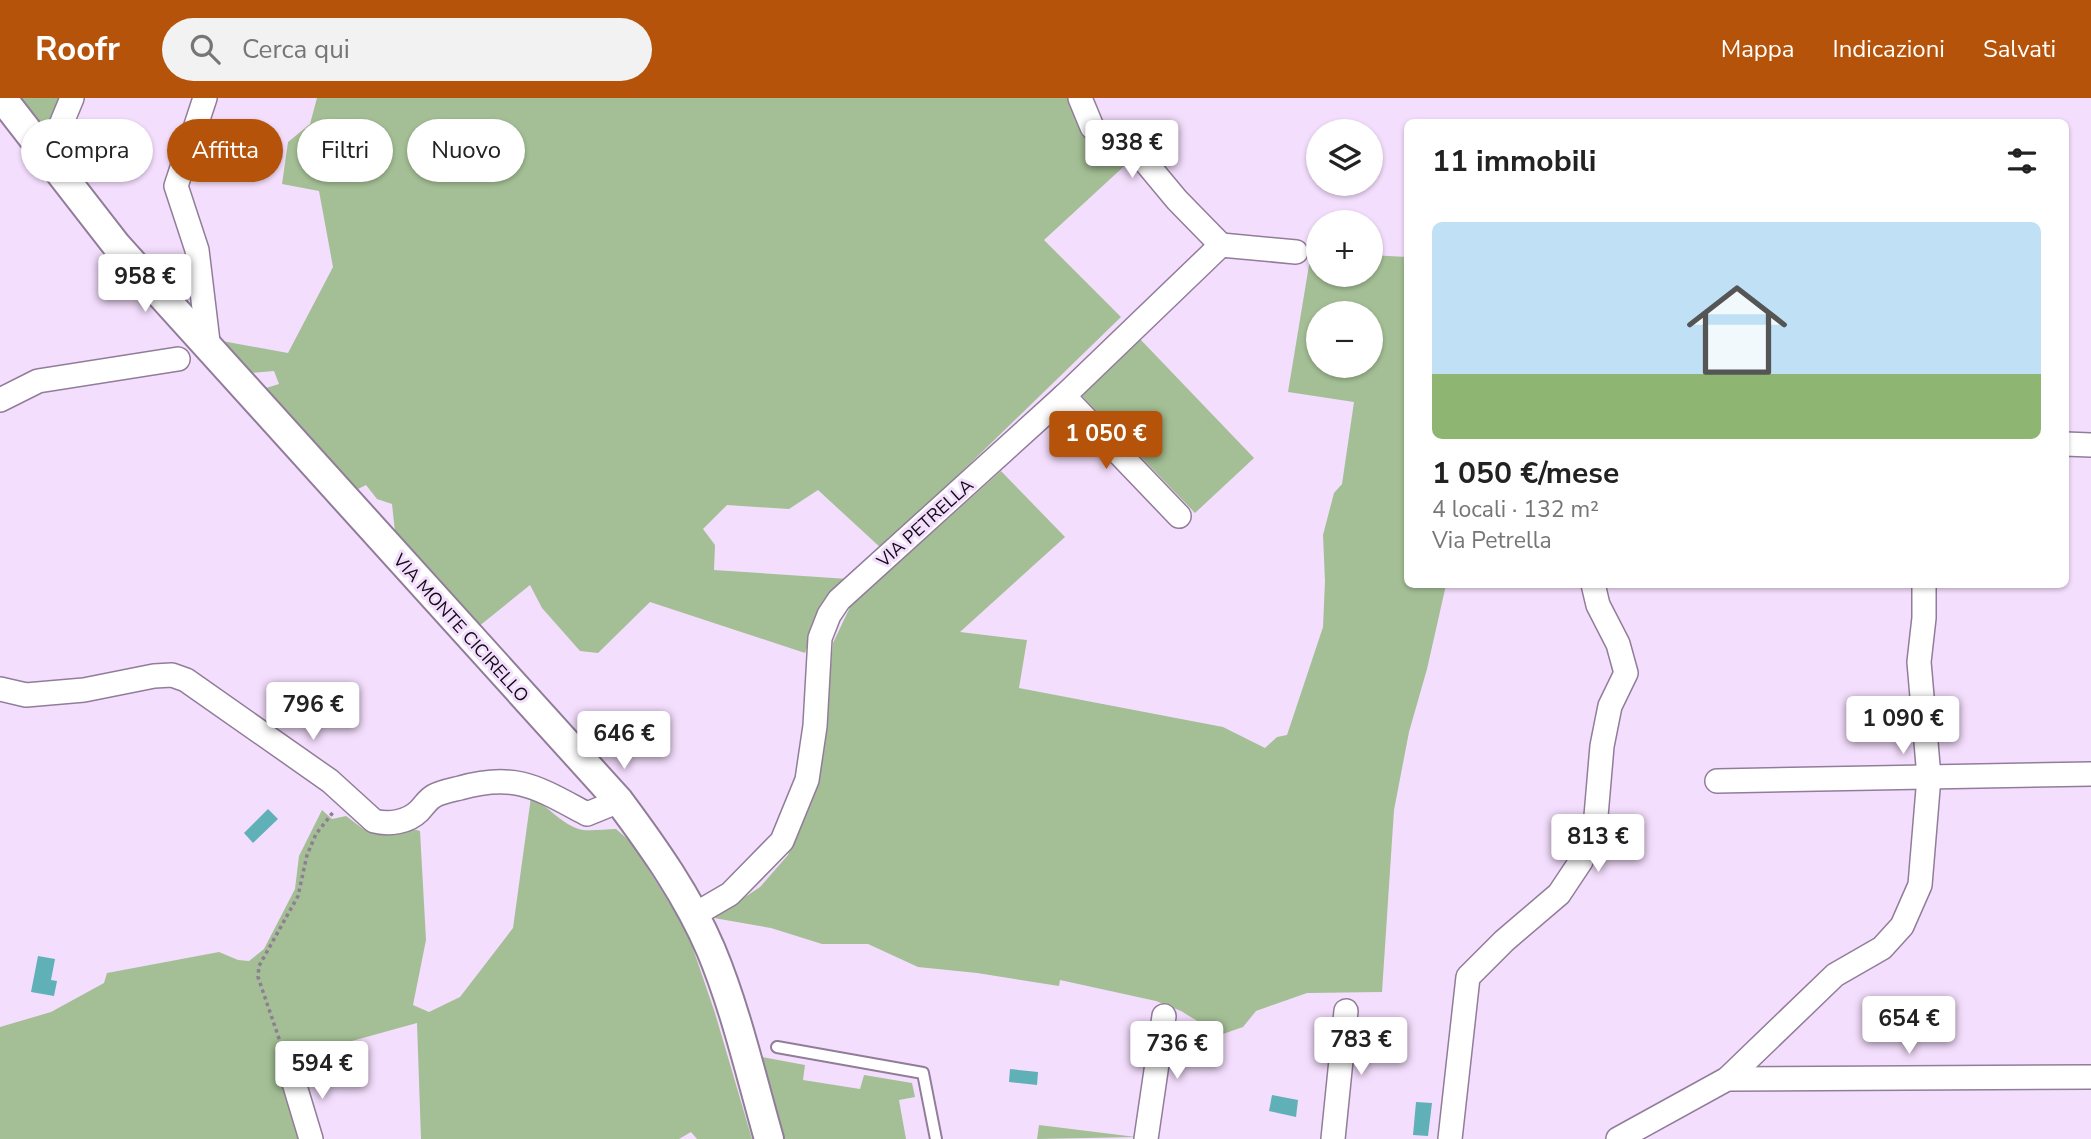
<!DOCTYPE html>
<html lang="it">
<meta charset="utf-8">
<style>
body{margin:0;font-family:"Nunito Sans",sans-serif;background:#f2f2f2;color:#222;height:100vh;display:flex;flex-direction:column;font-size:26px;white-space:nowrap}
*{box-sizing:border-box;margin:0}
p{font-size:23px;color:#767676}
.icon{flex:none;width:38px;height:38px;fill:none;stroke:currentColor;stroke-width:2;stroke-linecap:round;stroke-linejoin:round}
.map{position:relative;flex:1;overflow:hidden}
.panel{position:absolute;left:1404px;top:21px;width:665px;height:469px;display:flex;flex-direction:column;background:#fff;border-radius:10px;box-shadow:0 2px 5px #0004}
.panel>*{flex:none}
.banner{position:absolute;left:21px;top:21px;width:665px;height:63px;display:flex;gap:14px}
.buttons{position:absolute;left:1306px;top:21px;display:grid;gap:14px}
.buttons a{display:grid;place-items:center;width:77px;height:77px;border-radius:50%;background:#fff;box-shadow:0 2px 5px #0004;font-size:35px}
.price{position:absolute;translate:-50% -60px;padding:0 16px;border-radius:7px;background:#fff;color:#222;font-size:23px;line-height:46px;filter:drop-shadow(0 2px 4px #0008)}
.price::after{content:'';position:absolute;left:50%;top:42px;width:21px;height:16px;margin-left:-10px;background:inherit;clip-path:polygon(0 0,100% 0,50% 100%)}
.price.current{background:#b45309;color:#fff}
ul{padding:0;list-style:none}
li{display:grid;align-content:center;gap:14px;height:371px;padding:0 28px}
li span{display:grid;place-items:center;height:217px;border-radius:10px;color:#555}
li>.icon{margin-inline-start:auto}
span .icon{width:126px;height:126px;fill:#fffc;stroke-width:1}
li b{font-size:30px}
h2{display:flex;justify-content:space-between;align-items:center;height:84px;padding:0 28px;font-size:30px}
.chip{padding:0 24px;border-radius:32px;background:#fff;box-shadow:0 2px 5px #0004;font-size:24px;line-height:63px}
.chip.current{background:#b45309;color:#fff}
header{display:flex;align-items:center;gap:42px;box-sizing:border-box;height:98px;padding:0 35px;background:#b45309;color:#fff}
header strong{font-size:33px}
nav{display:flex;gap:38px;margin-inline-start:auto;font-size:24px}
.search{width:490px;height:63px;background:#f2f2f2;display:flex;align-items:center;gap:18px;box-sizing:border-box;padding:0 24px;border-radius:38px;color:#767676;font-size:26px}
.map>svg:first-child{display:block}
.green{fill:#a4bf95;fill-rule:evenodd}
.water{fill:#60b0b7}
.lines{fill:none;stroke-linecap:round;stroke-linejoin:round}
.service-casing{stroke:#917d99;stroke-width:14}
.minor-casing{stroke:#917d99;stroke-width:26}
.tertiary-casing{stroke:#917d99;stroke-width:32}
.path{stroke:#8e7e93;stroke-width:3.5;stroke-dasharray:3.5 3.5;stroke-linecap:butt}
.service{stroke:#fff;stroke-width:10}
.minor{stroke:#fff;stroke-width:23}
.tertiary{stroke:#fff;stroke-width:28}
.labels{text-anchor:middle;stroke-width:6;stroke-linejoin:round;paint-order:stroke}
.street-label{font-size:18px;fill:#110a13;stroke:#f4defd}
</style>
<header>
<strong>Roofr</strong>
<div class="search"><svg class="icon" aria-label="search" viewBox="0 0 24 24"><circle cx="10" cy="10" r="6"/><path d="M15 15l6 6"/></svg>Cerca qui</div>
<nav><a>Mappa</a><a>Indicazioni</a><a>Salvati</a></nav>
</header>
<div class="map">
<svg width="2091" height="1041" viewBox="0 0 2091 1041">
<rect width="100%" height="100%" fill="#f4defd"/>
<g class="green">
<polygon points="19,0 66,0 48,28 41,28"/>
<polygon points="317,0 1071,0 1089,45 1133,60 1044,142 1121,219 882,451 818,392 789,411 727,407 703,431 715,447 714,472 848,481 823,508 805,555 650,504 598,555 580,553 542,510 530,487 478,529 396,443 392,406 377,401 366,387 354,393 266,290 279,286 274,273 250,275 222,243 288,255 333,169 319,93 282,86 288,44 310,26"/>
<path d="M1311,155H1318V177H1370V157L1407,159V486L1446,487L1427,571L1409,634L1394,712L1382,894L1307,895L1256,913L1243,929L1220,937L1181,913L1156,903L1060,882L1059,888L977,875L918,869L868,846H822L771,830L714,820L760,789L788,757L818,677L823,656L833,545L851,507L1001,373L1065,439L960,534L1027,542L1019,590L1223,629L1265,650L1277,639L1287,637L1323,529L1325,483L1323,437L1334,395L1342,386L1354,304L1288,294ZM1318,215H1370V268H1318Z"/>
<polygon points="1140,241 1254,360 1195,415 1082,298"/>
<path d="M531,699C548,708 564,729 583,732C593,733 606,731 616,731L631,744L687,833L715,915L752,1041H697L691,1034L679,1041H421L417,925L276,964L300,1041H0V929L51,914L104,885L107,875L219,854L238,862L249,863L264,851L295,791L299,758L322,712L332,721L346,718C356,725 368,737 381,737C398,736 401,727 420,733L426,842L413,907L429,914L460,899L513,830Z"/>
<polygon points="762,959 805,967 803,982 860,991 864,977 912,985 915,999 899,1002 906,1041 783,1041"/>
<polygon points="1039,1027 1136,1039 1037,1041"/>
</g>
<g class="water">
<polygon points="268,711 278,721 253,745 244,735"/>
<polygon points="38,858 55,861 51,882 57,883 54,898 31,894"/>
<polygon points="1010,971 1038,974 1037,987 1009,984"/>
<polygon points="1272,997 1298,1002 1296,1019 1269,1013"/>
<polygon points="1416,1004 1432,1005 1428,1038 1413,1037"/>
</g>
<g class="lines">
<g class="service-casing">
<polyline id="service" points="777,949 923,975 936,1041"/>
</g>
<g class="minor-casing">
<g id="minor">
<polyline points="205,0 176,88 197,152 209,252"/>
<polyline points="1080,0 1092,29 1104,40 1137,54 1177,102 1221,147"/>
<polyline points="48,58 72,0"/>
<polyline points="1064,298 1179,418"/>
<polyline points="0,302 38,283 178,261"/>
<polyline points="2065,346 2091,347"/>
<path d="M0,591L26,597L84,592L154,578L172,577L186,582L330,683L374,723C389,727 408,724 419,713C424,708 428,701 434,698C441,694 452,692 460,690C516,674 538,690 587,716L619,703"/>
<polyline points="1717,683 2091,676"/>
<polyline points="694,817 730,796 782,743 807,682 815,628 820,540 829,517 839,502 1064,298 1221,147 1296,154"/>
<polyline points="292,978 311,1041"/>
<polyline points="1727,981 2091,979"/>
<polyline points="1146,1041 1164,918"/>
<polyline points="1333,1041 1346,913"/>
<polyline points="1450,1041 1468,879 1504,843 1559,796 1581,763 1596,718 1602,648 1610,608 1626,575 1618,546 1598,507 1593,486"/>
<polyline points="1618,1041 1727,981 1835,877 1882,850 1902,828 1920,787 1929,679 1919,564 1924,520 1924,486"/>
</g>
</g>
<g class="tertiary-casing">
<path id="tertiary" d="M2,0L117,148L619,703C654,750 688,798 711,852C736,912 751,978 769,1041"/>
</g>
<polyline class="path" points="286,961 258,879 259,868 298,798 307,757 316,736 334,713"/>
<use href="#service" class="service"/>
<use href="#minor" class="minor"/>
<use href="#tertiary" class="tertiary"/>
</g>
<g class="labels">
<g class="street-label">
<text transform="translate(925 425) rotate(-42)" y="6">VIA PETRELLA</text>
<text transform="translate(461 530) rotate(48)" y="6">VIA MONTE CICIRELLO</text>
</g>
</g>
</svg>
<div class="buttons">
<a><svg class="icon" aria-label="layers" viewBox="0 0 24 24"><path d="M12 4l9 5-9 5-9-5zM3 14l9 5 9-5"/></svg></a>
<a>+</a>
<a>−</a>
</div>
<b class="price" style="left:1132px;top:82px">938 €</b>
<b class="price" style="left:145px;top:216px">958 €</b>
<b class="price current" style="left:1106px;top:373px">1 050 €</b>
<b class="price" style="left:313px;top:644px">796 €</b>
<b class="price" style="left:1903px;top:658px">1 090 €</b>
<b class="price" style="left:624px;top:673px">646 €</b>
<b class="price" style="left:1598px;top:776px">813 €</b>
<b class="price" style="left:1909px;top:958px">654 €</b>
<b class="price" style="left:1361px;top:979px">783 €</b>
<b class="price" style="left:1177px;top:983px">736 €</b>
<b class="price" style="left:322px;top:1003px">594 €</b>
<div class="banner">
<a class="chip">Compra</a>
<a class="chip current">Affitta</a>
<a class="chip">Filtri</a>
<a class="chip">Nuovo</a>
</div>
<section class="panel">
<h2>11 immobili<svg class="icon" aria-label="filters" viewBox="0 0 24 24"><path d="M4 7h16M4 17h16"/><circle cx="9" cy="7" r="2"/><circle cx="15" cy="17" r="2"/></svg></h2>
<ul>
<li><span style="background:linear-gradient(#bfe0f5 70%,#8fb573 0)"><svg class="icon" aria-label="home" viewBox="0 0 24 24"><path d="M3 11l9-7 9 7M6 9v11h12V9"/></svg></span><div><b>1 050 €/mese</b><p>4 locali · 132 m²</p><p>Via Petrella</p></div></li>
</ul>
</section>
</div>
